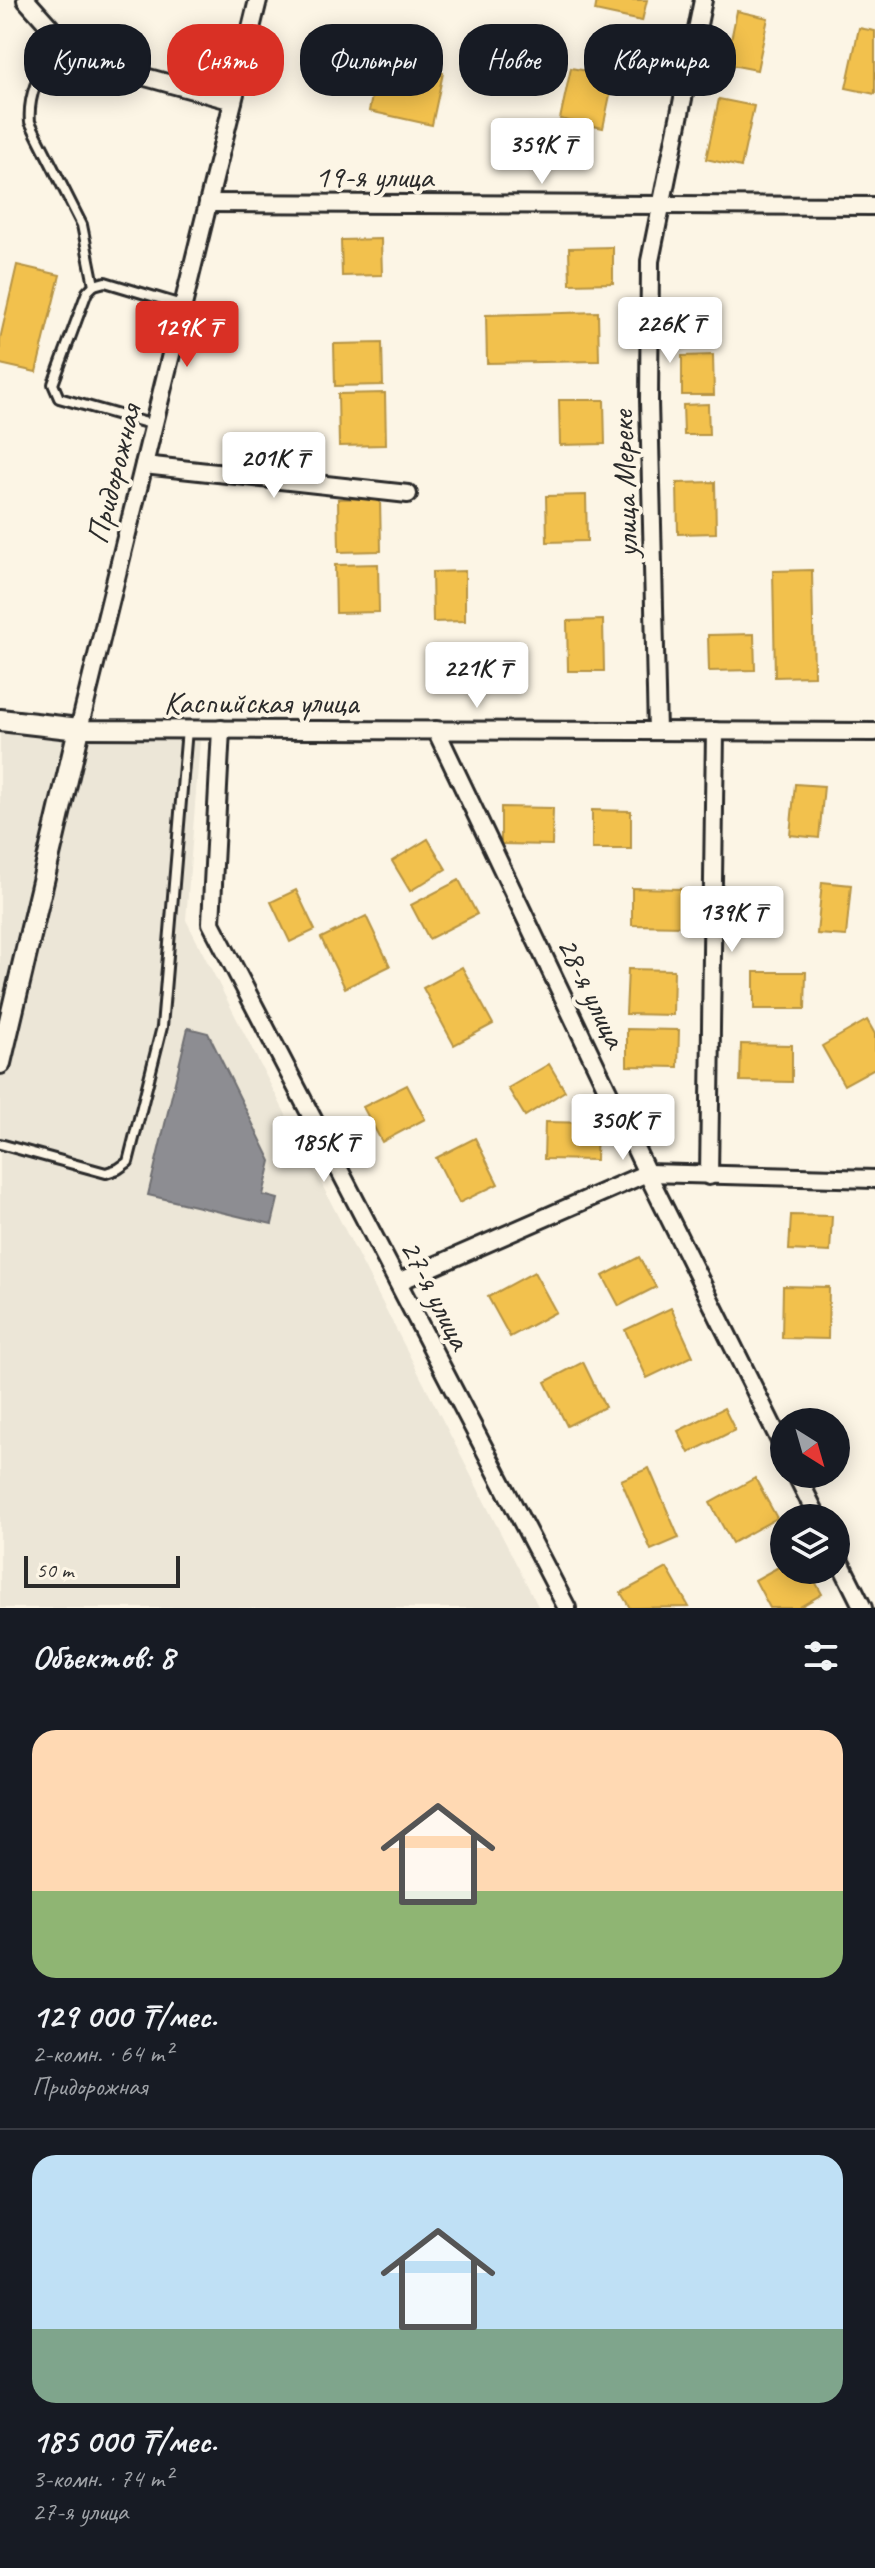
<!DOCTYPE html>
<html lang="ru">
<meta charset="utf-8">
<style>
body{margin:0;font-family:Caveat,sans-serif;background:#242831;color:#f1f3f6;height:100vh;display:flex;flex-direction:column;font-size:30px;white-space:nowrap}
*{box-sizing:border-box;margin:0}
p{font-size:26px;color:#9ea1a6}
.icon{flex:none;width:44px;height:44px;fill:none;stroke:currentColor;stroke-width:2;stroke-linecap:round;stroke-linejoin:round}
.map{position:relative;height:1608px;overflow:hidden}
.side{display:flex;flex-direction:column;background:#171b24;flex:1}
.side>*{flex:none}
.guide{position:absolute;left:24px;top:24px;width:828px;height:72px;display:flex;gap:16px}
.needle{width:52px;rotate:143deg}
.controls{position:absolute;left:770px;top:1408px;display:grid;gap:16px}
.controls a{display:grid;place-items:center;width:80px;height:80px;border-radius:50%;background:#171b24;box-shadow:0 4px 20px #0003;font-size:40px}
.scale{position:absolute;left:24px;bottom:20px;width:156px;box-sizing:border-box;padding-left:8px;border:4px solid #2b2b2b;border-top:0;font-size:22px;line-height:28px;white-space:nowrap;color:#2b2b2b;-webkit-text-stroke:6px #fcf5e5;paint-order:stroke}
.price{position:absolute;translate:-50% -68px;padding:0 18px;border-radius:8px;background:#fff;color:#222;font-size:26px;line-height:52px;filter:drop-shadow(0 2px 4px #0008)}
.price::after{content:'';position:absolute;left:50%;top:48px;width:24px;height:18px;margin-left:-12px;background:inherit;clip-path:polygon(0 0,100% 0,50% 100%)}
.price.active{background:#d93025;color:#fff}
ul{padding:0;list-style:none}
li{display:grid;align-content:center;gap:16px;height:424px;padding:0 32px}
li+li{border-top:2px solid #363941}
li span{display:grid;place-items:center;height:248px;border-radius:24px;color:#555}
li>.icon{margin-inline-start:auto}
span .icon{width:144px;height:144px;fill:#fffc;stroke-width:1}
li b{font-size:34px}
h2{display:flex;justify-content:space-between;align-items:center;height:96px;padding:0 32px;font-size:34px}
.tag{padding:0 28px;border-radius:32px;background:#171b24;box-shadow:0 4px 20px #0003;font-size:28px;line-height:72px}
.tag.active{background:#d93025;color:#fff}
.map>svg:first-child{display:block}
.built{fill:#ece6d7}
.homes{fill:#f2c14e;stroke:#b69444;stroke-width:2}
.industry{fill:#8d8d92;stroke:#707073;stroke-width:2}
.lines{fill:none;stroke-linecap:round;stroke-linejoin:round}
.service-casing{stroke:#2b2b2b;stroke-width:14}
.minor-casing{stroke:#2b2b2b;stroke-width:22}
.tertiary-casing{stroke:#2b2b2b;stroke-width:26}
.service{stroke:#fcf5e5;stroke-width:8}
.minor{stroke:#fcf5e5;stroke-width:16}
.tertiary{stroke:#fcf5e5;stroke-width:20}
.labels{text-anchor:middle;stroke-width:8;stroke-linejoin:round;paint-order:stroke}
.street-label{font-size:32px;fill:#2b2b2b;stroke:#fcf5e5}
</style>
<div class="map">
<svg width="875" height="1608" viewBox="0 0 875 1608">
<rect width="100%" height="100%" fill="#fcf5e5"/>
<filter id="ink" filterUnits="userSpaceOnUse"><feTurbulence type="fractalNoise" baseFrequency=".0125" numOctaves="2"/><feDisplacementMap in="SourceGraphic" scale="16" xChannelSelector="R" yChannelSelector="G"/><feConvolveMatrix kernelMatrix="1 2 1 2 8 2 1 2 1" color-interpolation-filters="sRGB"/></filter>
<g filter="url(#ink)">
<polygon class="built" points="0,718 200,741 186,920 539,1608 0,1608"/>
<g class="homes">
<polygon points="597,0 647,0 642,21 595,11"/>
<polygon points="737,11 768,18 757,70 726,64"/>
<polygon points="859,28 875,31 875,94 846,88"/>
<polygon points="380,59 443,73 432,125 369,111"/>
<polygon points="571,68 614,76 603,128 560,119"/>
<polygon points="719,99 754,106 741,167 706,159"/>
<polygon points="381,239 382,275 342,276 341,240"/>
<polygon points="613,247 613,283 570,284 569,248"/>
<polygon points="17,265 60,275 36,372 0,364 0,339"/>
<polygon points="598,312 599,361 487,363 486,315"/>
<polygon points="382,343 383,385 335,386 334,344"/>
<polygon points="713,355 714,395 682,395 682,356"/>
<polygon points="385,393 386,445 339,446 338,394"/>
<polygon points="559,400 604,400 605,444 560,445"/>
<polygon points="708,404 709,435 684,435 683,405"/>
<polygon points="715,482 716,533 678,534 677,483"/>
<polygon points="586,495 587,541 547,542 546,496"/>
<polygon points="380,498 381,551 339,552 338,499"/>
<polygon points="378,564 379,612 336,613 335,565"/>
<polygon points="812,570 814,676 775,677 773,571"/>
<polygon points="465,571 465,621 433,622 432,572"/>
<polygon points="603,620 604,671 568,671 567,621"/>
<polygon points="754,634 755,670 709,671 708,635"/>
<polygon points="795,784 824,786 819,838 790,835"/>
<polygon points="501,807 553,808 552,845 501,844"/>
<polygon points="592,810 631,811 631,849 592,849"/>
<polygon points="428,839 446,869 410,891 392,861"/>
<polygon points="459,880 477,914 429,939 411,905"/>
<polygon points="822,882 851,885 846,936 817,934"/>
<polygon points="632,888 684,889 683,926 632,925"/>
<polygon points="296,890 315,930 290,942 271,902"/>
<polygon points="366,916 390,966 345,988 321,938"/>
<polygon points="462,967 493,1024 454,1045 423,988"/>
<polygon points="628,969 674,970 673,1015 626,1014"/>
<polygon points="754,972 806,972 805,1009 754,1009"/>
<polygon points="867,1020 875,1034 875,1068 844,1085 822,1046"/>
<polygon points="627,1029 679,1030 678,1067 627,1066"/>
<polygon points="741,1044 792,1045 792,1082 740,1081"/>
<polygon points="549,1064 565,1091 525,1116 508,1088"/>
<polygon points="407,1085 425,1119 382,1142 363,1107"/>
<polygon points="545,1122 597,1123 596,1160 544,1159"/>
<polygon points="475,1138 498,1184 459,1203 436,1158"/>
<polygon points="791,1215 832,1216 830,1252 789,1250"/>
<polygon points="639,1257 656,1287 619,1306 603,1276"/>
<polygon points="534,1272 556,1312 510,1337 488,1297"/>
<polygon points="783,1286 829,1287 828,1339 782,1338"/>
<polygon points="671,1308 693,1356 647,1378 625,1330"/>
<polygon points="583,1362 605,1407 567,1426 545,1382"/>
<polygon points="724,1408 735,1430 689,1453 678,1431"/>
<polygon points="649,1468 679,1538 651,1550 621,1480"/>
<polygon points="755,1478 777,1518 732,1543 710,1503"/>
<polygon points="784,1564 784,1570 809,1570 822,1594 798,1608 770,1608 755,1580"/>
<polygon points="667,1568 689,1607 630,1608 621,1593"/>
</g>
<polygon class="industry" points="188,1028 208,1033 271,1161 263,1195 278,1199 272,1224 148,1195"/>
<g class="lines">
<g class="service-casing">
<g id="service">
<path d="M59,37C45,65 27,90 30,122L82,225L94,285"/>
<polyline points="154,425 59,398 53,384 87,292 94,285 105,282 182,305"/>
<polyline points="0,1144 106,1173 118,1169 128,1162 162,1027 187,729"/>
</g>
</g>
<g class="minor-casing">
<g id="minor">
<polyline points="26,0 59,37 105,66 233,101"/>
<polyline points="258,0 79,729 875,732"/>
<polyline points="208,203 875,206"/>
<polyline points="144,465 408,494"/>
<polyline points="221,729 211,923 567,1608"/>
<polyline points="436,730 647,1173 784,1449"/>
<polyline points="657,731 649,401 650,261 703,0"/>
<polyline points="709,1176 715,731"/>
<polyline points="398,1282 647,1173 875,1179"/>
<polyline points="796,1474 818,1518"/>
<polyline points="836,1554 863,1608"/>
</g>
</g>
<g class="tertiary-casing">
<polyline id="tertiary" points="0,720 79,729 0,1063"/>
</g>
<use href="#service" class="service"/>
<use href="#minor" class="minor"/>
<use href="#tertiary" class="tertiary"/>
</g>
</g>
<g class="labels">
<g class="street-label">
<text x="374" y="187">19-я улица</text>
<text transform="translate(113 474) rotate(-76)" y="11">Придорожная</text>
<text transform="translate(624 484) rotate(-92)" y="11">улица Мереке</text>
<text x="261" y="713">Каспийская улица</text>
<text transform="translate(592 992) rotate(64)" y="11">28-я улица</text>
<text transform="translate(436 1294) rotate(63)" y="11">27-я улица</text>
</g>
</g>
</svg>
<div class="controls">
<a><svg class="needle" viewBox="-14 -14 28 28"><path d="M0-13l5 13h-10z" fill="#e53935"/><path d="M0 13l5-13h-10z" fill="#9ea1a6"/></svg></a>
<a><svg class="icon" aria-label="layers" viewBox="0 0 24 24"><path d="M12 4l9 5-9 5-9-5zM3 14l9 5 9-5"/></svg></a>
</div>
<div class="scale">50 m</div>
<b class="price" style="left:542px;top:186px">359K ₸</b>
<b class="price" style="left:670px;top:365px">226K ₸</b>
<b class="price active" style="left:187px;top:369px">129K ₸</b>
<b class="price" style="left:274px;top:500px">201K ₸</b>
<b class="price" style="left:477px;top:710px">221K ₸</b>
<b class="price" style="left:732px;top:954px">139K ₸</b>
<b class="price" style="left:623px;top:1162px">350K ₸</b>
<b class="price" style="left:324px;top:1184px">185K ₸</b>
<div class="guide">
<a class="tag">Купить</a>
<a class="tag active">Снять</a>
<a class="tag">Фильтры</a>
<a class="tag">Новое</a>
<a class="tag">Квартира</a>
</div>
</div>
<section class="side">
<h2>Объектов: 8<svg class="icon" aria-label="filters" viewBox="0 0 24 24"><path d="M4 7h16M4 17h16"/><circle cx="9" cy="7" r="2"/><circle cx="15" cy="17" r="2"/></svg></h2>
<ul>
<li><span style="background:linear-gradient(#ffd9b3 65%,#8fb573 0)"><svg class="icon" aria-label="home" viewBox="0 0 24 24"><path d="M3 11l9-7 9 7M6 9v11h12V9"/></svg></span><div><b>129 000 ₸/мес.</b><p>2-комн. · 64 m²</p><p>Придорожная</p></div></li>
<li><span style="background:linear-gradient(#bfe0f5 70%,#7fa58c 0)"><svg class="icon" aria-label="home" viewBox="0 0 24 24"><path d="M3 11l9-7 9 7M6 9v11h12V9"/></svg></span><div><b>185 000 ₸/мес.</b><p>3-комн. · 74 m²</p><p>27-я улица</p></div></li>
</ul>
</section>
